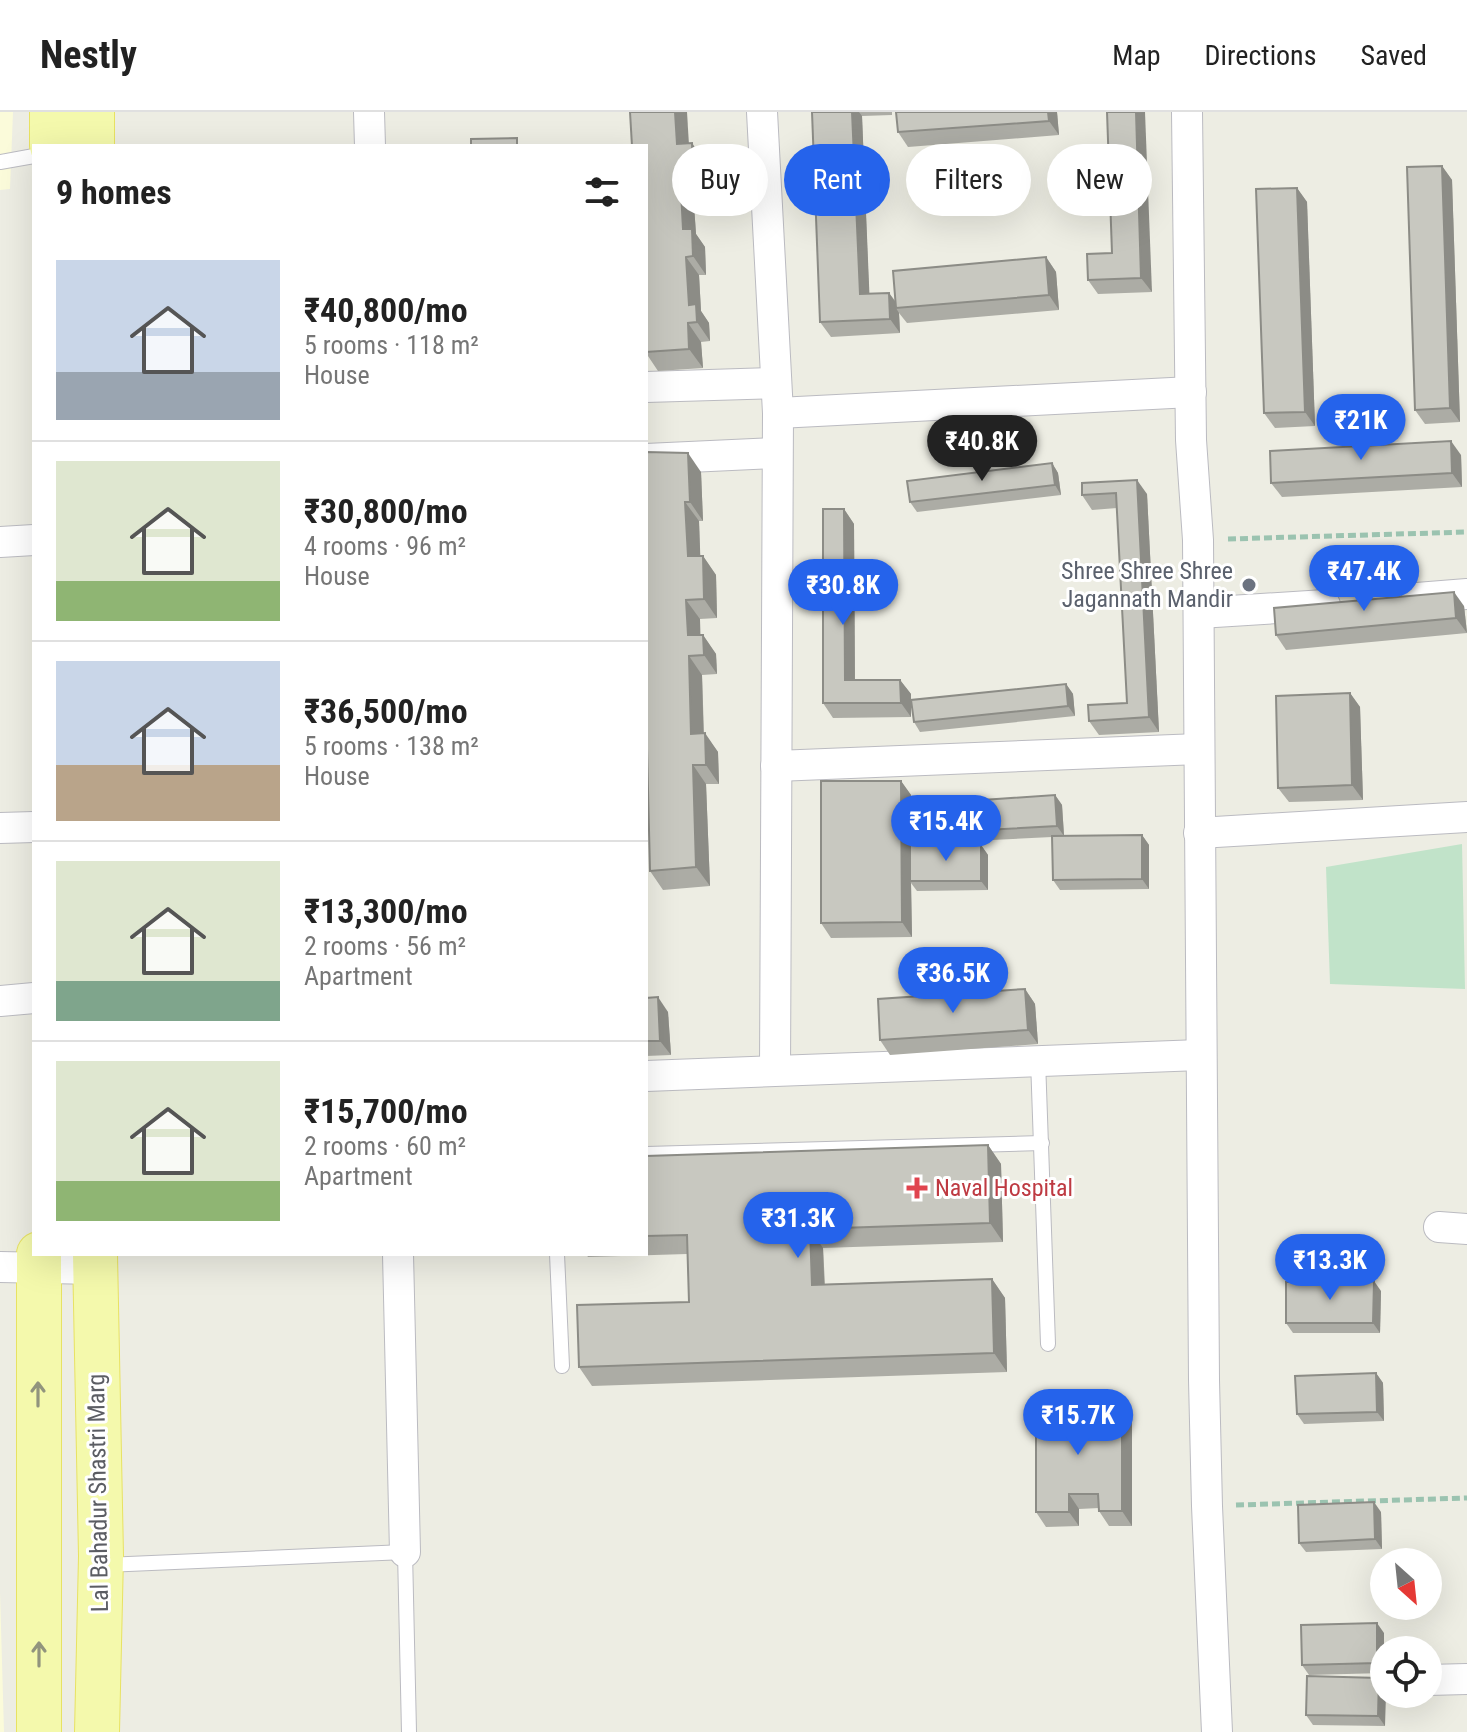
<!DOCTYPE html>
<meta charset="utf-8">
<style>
body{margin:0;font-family:"Roboto Condensed",sans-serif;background:#f2f2f2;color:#222;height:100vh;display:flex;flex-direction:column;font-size:30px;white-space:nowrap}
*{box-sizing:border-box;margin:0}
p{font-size:26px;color:#767676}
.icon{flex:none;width:44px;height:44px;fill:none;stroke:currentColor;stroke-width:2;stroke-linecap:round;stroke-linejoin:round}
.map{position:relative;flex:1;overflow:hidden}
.sheet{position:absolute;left:32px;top:32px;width:616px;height:1112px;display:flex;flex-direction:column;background:#fff;border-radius:0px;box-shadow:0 8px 32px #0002}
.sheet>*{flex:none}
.top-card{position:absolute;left:672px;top:32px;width:674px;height:72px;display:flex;gap:16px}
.needle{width:52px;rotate:153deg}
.tools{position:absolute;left:1370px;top:1436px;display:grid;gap:16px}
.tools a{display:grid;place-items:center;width:72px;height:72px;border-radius:50%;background:#fff;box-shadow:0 8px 32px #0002;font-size:40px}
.price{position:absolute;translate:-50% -68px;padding:0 18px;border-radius:28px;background:#2563eb;color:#fff;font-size:26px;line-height:52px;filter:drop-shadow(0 2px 4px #0008)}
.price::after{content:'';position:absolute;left:50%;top:48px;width:24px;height:18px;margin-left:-12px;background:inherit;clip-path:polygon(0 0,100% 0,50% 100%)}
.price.selected{background:#222;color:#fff}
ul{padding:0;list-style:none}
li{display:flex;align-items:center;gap:24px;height:200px;padding:0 24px}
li+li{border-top:2px solid #e0e0e0}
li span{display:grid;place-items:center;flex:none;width:224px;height:160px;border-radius:0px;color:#555}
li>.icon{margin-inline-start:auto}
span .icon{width:96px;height:96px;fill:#fffc;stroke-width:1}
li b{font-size:34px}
h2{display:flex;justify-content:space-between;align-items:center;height:96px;padding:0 24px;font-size:34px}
.tag{padding:0 28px;border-radius:36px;background:#fff;box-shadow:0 8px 32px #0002;font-size:28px;line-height:72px}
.tag.selected{background:#2563eb;color:#fff}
header{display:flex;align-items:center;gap:48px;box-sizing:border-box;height:112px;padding:0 40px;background:#fff;border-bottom:2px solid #e0e0e0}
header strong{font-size:38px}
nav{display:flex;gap:44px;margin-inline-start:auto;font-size:28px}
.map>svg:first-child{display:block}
.commercial{fill:#fbfbda}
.green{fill:#c1e3c9}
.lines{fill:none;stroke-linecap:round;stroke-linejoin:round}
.lane-casing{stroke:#bbbbc1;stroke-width:16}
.street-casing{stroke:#bbbbc1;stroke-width:32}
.primary-casing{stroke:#e8e262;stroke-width:46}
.path{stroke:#9bc3b0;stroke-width:5;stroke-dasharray:8 4;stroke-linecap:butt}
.lane{stroke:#fff;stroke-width:14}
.street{stroke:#fff;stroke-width:30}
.primary{stroke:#f4f9ac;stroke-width:44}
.wall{fill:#acaca5}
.shaded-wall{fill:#8c8c86}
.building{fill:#c8c8c0;stroke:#8c8c86;stroke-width:2}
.oneway{stroke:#91947d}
.worship-dot{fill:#6b7280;stroke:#fff;stroke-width:3}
.health-dot{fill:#e0444e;stroke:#fff;stroke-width:3}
.labels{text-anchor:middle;stroke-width:6;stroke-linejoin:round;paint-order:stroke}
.worship-label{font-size:24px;fill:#5b616d;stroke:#fff;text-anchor:end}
.health-label{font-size:24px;fill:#be3a42;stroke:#fff;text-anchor:start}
.street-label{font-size:24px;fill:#5b5d63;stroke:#fff}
</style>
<header>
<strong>Nestly</strong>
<nav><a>Map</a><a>Directions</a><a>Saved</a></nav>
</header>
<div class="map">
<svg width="1467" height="1620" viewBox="0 0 1467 1620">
<rect width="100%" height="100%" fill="#edede3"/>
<g class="commercial">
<polygon points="0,0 13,0 10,77 0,78"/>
<polygon points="0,1480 4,1620 0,1620"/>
</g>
<polygon class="green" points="1462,732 1465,877 1330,872 1326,755"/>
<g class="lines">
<g class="lane-casing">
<g id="lane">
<polyline points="0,50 34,44"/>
<polyline points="1038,948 1048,1232"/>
<polyline points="646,1042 1042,1031"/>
<polyline points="557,1142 562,1254"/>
<polyline points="105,1453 405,1440 409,1620"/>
</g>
</g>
<g class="street-casing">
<g id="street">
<polyline points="369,0 370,34"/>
<polyline points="762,0 778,301 775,958"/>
<polyline points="1187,0 1191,328 1198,428 1204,1268 1207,1394 1217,1620"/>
<polyline points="646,275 776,271"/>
<polyline points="778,301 1191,280"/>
<polyline points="646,347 777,341"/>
<polyline points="0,430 34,428"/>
<polyline points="1417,486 1467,482"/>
<polyline points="1199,501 1325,493"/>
<polyline points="776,654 1199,637"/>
<polyline points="0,716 34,715"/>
<polyline points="1199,721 1467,705"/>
<polyline points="0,889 34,886"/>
<polyline points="646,964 1200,943"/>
<polyline points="1439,1115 1467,1117"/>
<polyline points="398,1142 405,1440"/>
<polyline points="0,1155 95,1157"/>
<polyline points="1428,1568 1467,1567"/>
</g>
</g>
<g class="primary-casing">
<g id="primary">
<polyline points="92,0 92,34"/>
<polyline points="52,34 52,0"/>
<polyline points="39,1142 39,1620"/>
<polyline points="95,1142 101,1444 97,1620"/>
</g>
</g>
<g class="path">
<polyline points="1228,427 1467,420"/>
<polyline points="1236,1393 1467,1386"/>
</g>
<use href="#lane" class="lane"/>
<use href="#street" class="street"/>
<use href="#primary" class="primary"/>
</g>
<g class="wall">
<polygon points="812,0 892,0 892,3 862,4 869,181 889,181 896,190 1046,145 1056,160 1059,198 907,211 899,201 900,221 831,225 820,210"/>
<polygon points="1057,0 1059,23 908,35 898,20"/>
<polygon points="1107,0 1152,180 1098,182 1088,168 1112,141"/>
<polygon points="689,31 705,50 707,78 693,79 696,122 705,135 706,163 699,163 701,199 709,211 710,229 701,230 703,256 658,259 646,241 646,34"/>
<polygon points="1442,54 1452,68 1460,310 1425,312 1415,298"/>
<polygon points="1297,76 1307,90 1315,314 1275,316 1264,301"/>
<polygon points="646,340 701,360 703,409 699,409 700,444 703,444 716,463 717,506 700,507 700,523 703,523 716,542 717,562 702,563 704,621 718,640 719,672 706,672 710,774 663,778 650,759"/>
<polygon points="1461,343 1462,375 1282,385 1271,371"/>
<polygon points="1052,351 1058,361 1061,383 917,400 910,390"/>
<polygon points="1082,371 1147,382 1159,620 1099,623 1089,609 1127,591 1117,396 1092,398 1082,383"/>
<polygon points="844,397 854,412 855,568 900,568 911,582 911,605 833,606 823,591"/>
<polygon points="1464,494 1467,521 1286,538 1276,523"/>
<polygon points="1066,572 1073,582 1075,604 920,620 914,610"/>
<polygon points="1350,581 1360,595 1363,688 1289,690 1278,676"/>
<polygon points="901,669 911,683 911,733 981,733 988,743 988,778 917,779 911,771 912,825 831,826 821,811"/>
<polygon points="1055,683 1062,693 1064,724 1142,723 1149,733 1149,777 1060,778 1053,768 1052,725 992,728 985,718"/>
<polygon points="1025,877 1035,892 1038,932 890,943 880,928"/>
<polygon points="646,886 668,900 671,943 646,944"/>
<polygon points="988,1033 1001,1052 1003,1130 823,1136 825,1172 992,1167 1005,1186 1007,1260 592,1274 579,1255 689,1190 687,1142 588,1145 586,1142 646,1142 646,1044"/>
<polygon points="1381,1179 1380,1221 1293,1221 1286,1211"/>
<polygon points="1376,1261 1383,1271 1384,1309 1304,1312 1297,1302"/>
<polygon points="1075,1305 1132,1306 1132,1414 1109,1414 1099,1399 1099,1396 1079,1397 1079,1414 1046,1415 1036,1400"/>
<polygon points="1381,1400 1382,1437 1306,1440 1299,1431"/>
<polygon points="1384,1521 1384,1561 1309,1563 1302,1553"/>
<polygon points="1379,1566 1384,1572 1385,1614 1313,1613 1306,1603"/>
</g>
<g class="shaded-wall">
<polygon points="675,0 687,0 690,50 677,32"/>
<polygon points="852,0 859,0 862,4 870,196 860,182"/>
<polygon points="1048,0 1057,0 1059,23 1049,9"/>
<polygon points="1136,0 1145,0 1152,180 1141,166"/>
<polygon points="692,31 705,50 707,78 693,59"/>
<polygon points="1442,54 1452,68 1460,310 1450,296"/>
<polygon points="680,60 693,79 696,122 705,135 706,163 693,144 683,117"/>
<polygon points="1297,76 1307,90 1315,314 1305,300"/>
<polygon points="686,145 699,163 701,199 709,211 710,229 697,210 689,193"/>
<polygon points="1046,145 1056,160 1059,198 1049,183"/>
<polygon points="889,181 899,195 896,196 899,201 900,221 890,207"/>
<polygon points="688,211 701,230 703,256 689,237"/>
<polygon points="1451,329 1461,343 1462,375 1452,361"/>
<polygon points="688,341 701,360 703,409 690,390"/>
<polygon points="1052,351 1058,361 1061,383 1055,373"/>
<polygon points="1137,368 1147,382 1159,620 1149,605"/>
<polygon points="685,390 699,409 701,463 688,444"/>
<polygon points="844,397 854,412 855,582 845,568"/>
<polygon points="703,444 716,463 717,506 704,487"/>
<polygon points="1454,480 1464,494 1467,521 1456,506"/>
<polygon points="686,488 700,507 701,542 688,523"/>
<polygon points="703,523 716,542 717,562 704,543"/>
<polygon points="689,544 702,563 704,641 691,622"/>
<polygon points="900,568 911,582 911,605 901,591"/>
<polygon points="1066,572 1073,582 1075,604 1068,594"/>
<polygon points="1350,581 1360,595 1363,688 1352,673"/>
<polygon points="705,621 718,640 719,672 706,653"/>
<polygon points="693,653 706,672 710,774 696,755"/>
<polygon points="901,669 911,683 911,769 910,769 911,771 912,825 902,810"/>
<polygon points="1055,683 1062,693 1064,724 1057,714"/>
<polygon points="1142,723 1149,733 1149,777 1142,767"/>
<polygon points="981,733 988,743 988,778 981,769"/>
<polygon points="1025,877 1035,892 1038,932 1028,918"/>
<polygon points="658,885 668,900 671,943 660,929"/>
<polygon points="988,1033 1001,1052 1003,1130 990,1111"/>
<polygon points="810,1117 823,1136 825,1192 812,1173"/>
<polygon points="992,1167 1005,1186 1007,1260 994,1241"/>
<polygon points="1374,1169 1381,1179 1380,1221 1373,1211"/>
<polygon points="1376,1261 1383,1271 1384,1309 1377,1300"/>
<polygon points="1122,1291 1132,1306 1132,1414 1122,1399"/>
<polygon points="1066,1292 1076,1307 1066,1305"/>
<polygon points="1069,1382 1079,1397 1079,1414 1069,1400"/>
<polygon points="1374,1390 1381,1400 1382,1437 1375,1427"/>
<polygon points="1377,1511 1384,1521 1384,1561 1377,1551"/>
<polygon points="1379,1566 1384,1572 1384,1582 1386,1582 1385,1614 1378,1604"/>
</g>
<g class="building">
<polygon points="630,0 675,0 677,32 692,31 693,59 680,60 683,117 692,117 693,144 686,145 689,193 696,192 697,210 688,211 689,237 646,240 646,34 632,34"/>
<polygon points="812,0 852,0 860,182 889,181 890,207 820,210"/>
<polygon points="896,0 1048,0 1049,9 898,20"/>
<polygon points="1107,0 1136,0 1141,166 1088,168 1087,142 1112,141"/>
<polygon points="517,26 517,34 471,34 471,27"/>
<polygon points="1442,54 1450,296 1415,298 1407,55"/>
<polygon points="1297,76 1305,300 1264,301 1256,77"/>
<polygon points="1046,145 1049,183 896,196 893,159"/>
<polygon points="1451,329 1452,361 1271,371 1270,339"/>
<polygon points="646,340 688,341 690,390 685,390 688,444 703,444 704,487 686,488 688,523 703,523 704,543 689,544 691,622 705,621 706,653 693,653 696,755 650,759 646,596"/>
<polygon points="1052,351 1055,373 910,390 907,369"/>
<polygon points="1137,368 1149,605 1089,609 1088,593 1127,591 1116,381 1082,383 1082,371"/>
<polygon points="823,397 844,397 845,568 900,568 901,591 823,591"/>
<polygon points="1454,480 1456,506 1276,523 1274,496"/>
<polygon points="1066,572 1068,594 914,610 911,588"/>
<polygon points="1350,581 1352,673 1278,676 1276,584"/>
<polygon points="821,669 901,669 902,810 821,811"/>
<polygon points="1055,683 1057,714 985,718 983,688"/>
<polygon points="1142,723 1142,767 1053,768 1052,724"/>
<rect x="910" y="733" width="71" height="36"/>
<polygon points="1025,877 1028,918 880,928 878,887"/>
<polygon points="658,885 660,929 646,929 646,886"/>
<polygon points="988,1033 990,1111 810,1117 812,1173 992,1167 994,1241 579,1255 577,1193 689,1190 687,1123 646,1124 646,1044"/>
<polygon points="1374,1169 1373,1211 1286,1211 1286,1170"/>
<polygon points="1376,1261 1377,1300 1297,1302 1295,1264"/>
<polygon points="1100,1291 1122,1291 1122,1399 1099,1399 1098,1382 1069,1382 1069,1400 1036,1400 1036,1292 1066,1292 1066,1305 1100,1305"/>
<polygon points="1374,1390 1375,1427 1299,1431 1298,1393"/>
<polygon points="1377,1511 1377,1551 1302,1553 1301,1513"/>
<polygon points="1307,1564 1379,1566 1378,1604 1306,1603"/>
</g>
<defs><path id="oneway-shaft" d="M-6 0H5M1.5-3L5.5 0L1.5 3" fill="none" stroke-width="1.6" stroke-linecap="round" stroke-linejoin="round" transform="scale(2)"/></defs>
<g class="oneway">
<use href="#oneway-shaft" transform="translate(38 1282) rotate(-90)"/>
<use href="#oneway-shaft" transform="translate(39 1542) rotate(-90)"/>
</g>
<circle class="worship-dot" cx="1249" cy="473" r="8"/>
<path class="health-dot" d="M913 1064h8v8h8v8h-8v8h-8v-8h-8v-8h8z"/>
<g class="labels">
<g class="worship-label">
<text x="1233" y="467">Shree Shree Shree<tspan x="1233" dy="28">Jagannath Mandir</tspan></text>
</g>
<g class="health-label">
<text x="935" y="1084">Naval Hospital</text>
</g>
<g class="street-label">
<text transform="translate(98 1381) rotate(-91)" y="8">Lal Bahadur Shastri Marg</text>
</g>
</g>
</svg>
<div class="tools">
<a><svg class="needle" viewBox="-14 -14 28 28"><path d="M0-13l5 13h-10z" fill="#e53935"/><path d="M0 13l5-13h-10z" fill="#767676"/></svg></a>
<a><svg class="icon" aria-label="locate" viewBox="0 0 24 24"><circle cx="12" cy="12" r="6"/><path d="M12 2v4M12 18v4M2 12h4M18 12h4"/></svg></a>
</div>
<b class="price" style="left:1361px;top:350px">₹21K</b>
<b class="price selected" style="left:982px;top:371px">₹40.8K</b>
<b class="price" style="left:1364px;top:501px">₹47.4K</b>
<b class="price" style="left:843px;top:515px">₹30.8K</b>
<b class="price" style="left:946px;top:751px">₹15.4K</b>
<b class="price" style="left:953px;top:903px">₹36.5K</b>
<b class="price" style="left:798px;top:1148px">₹31.3K</b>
<b class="price" style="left:1330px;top:1190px">₹13.3K</b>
<b class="price" style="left:1078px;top:1345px">₹15.7K</b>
<div class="top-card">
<a class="tag">Buy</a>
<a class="tag selected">Rent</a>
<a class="tag">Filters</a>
<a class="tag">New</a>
</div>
<section class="sheet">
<h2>9 homes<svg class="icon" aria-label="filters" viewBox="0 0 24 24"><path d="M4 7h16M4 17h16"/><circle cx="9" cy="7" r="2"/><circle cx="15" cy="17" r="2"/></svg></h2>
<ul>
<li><span style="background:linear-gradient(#c9d6e8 70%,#9aa5b1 0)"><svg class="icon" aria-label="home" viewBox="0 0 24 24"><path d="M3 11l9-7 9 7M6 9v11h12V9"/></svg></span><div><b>₹40,800/mo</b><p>5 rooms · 118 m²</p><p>House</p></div></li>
<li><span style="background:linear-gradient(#dfe7d0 75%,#8fb573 0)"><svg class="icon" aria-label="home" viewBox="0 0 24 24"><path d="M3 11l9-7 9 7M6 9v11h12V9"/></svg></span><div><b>₹30,800/mo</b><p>4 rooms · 96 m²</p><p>House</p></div></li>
<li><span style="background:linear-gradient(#c9d6e8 65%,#b9a48a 0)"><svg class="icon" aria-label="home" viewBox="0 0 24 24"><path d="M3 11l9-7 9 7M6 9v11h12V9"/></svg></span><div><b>₹36,500/mo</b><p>5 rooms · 138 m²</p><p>House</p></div></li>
<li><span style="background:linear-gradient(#dfe7d0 75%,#7fa58c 0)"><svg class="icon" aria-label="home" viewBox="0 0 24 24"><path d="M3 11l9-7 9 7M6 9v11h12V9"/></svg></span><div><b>₹13,300/mo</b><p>2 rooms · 56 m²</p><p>Apartment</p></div></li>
<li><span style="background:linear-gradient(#dfe7d0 75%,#8fb573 0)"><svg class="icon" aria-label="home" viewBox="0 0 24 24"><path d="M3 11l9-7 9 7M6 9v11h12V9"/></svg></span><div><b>₹15,700/mo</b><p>2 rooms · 60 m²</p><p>Apartment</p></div></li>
</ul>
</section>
</div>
